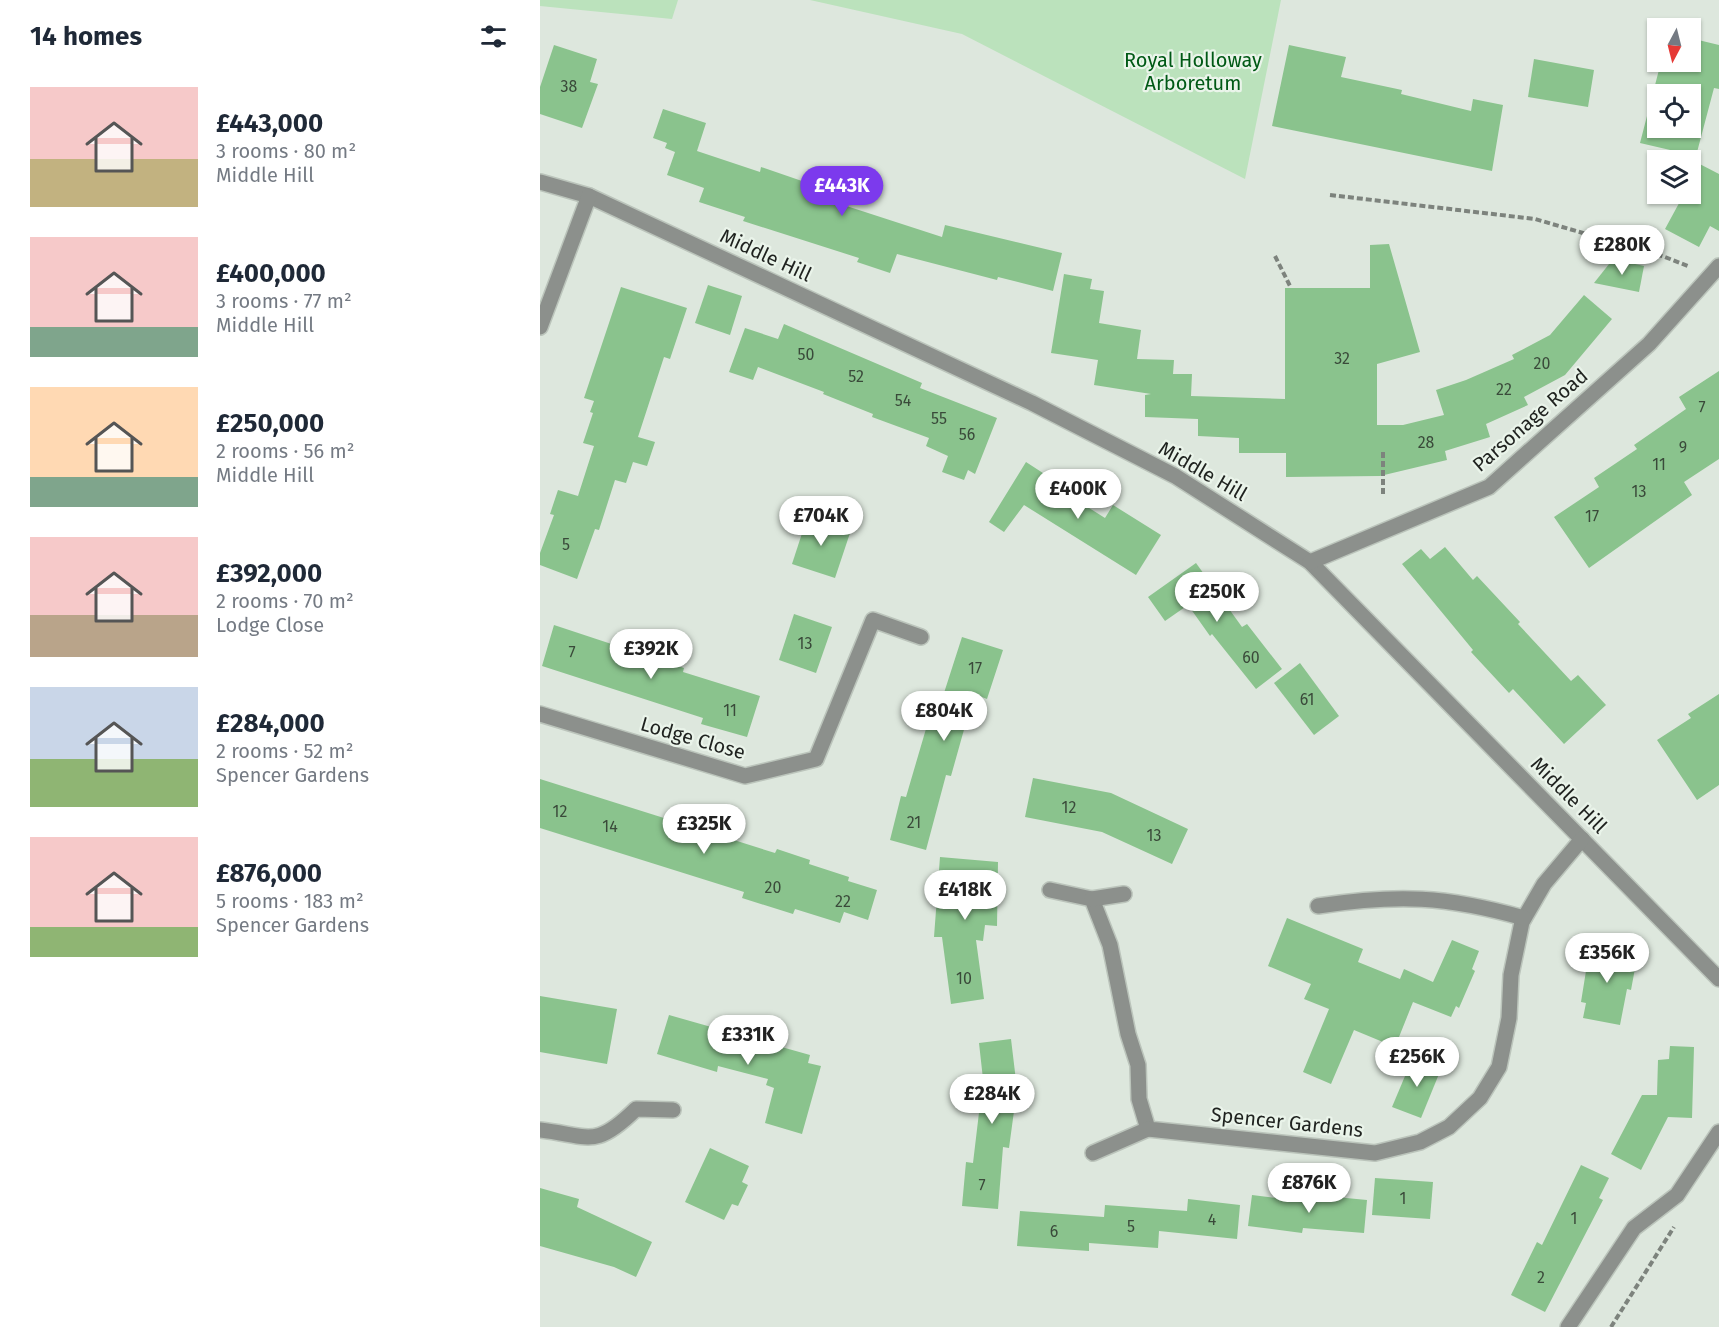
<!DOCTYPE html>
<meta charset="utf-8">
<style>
body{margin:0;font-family:"Fira Sans",sans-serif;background:#f2f2f3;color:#1f2937;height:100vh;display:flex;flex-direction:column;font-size:22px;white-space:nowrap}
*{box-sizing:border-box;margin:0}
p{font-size:20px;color:#747a83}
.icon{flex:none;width:33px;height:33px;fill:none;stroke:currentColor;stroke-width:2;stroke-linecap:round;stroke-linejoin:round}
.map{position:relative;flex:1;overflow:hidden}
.drawer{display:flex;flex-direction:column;background:#fff;width:540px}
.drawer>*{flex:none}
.needle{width:39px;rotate:187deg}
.fabs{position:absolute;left:1107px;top:18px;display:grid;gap:12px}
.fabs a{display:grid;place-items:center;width:54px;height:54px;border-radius:0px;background:#fff;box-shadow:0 2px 4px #0004;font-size:30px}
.price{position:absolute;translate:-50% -51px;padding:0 14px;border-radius:21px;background:#fff;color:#222;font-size:20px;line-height:39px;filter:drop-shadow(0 2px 3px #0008)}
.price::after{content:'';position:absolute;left:50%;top:36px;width:18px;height:14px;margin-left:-9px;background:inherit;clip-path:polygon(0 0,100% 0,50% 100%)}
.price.active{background:#7c3aed;color:#fff}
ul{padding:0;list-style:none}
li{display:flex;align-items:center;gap:18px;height:150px;padding:0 30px}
li span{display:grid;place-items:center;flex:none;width:168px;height:120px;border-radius:0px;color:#555}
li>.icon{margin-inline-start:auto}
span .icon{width:72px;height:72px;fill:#fffc;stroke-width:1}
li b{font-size:26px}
h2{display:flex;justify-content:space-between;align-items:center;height:72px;padding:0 30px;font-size:26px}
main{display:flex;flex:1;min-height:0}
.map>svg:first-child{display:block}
.green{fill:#bbe2bc}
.building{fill:#8ac38d;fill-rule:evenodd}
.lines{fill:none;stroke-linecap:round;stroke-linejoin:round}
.minor-casing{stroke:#bbc4bb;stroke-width:18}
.path{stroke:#7d837d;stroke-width:4;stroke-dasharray:6 3;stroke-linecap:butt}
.minor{stroke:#8c908c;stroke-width:15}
.labels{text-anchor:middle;stroke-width:4.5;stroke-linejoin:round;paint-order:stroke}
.number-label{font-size:16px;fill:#3a4a3a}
.park-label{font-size:20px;fill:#005915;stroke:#eaf4ea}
.street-label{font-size:20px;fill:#1f221f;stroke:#eaf4ea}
</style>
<main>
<section class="drawer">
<h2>14 homes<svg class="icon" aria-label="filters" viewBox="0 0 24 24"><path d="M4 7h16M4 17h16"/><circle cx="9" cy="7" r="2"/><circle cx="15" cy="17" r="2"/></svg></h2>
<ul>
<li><span style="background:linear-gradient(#f6c9c9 60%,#c2b280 0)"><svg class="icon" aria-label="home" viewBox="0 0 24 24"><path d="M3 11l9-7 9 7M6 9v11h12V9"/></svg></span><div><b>£443,000</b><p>3 rooms · 80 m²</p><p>Middle Hill</p></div></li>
<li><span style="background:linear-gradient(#f6c9c9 75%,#7fa58c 0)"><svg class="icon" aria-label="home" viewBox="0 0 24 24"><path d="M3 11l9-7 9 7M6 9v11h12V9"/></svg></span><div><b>£400,000</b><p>3 rooms · 77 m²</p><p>Middle Hill</p></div></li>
<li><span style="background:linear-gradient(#ffd9b3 75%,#7fa58c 0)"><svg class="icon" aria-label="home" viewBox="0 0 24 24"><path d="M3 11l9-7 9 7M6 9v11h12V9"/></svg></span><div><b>£250,000</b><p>2 rooms · 56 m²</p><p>Middle Hill</p></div></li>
<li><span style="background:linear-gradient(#f6c9c9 65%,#b9a48a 0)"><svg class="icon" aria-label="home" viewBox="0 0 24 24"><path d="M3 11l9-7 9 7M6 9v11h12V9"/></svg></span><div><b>£392,000</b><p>2 rooms · 70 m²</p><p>Lodge Close</p></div></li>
<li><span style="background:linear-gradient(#c9d6e8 60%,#8fb573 0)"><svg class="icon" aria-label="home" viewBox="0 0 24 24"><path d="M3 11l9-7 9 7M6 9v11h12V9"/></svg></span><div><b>£284,000</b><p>2 rooms · 52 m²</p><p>Spencer Gardens</p></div></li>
<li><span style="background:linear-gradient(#f6c9c9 75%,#8fb573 0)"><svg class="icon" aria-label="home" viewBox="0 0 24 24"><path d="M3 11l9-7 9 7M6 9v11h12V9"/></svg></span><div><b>£876,000</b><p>5 rooms · 183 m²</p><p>Spencer Gardens</p></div></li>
</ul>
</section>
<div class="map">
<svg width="1179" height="1327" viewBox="0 0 1179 1327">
<rect width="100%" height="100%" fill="#dde7dd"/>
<g class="green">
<polygon points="0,0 138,0 132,19 0,6"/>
<polygon points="270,0 741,0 705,179 422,34"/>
</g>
<g class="building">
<path d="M1150,38L1179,45V89L1174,88L1156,156L1100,143L1121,62H1150ZM1118,94H1150V128H1118Z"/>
<polygon points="14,45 57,59 50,82 58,84 42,128 0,114 0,87"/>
<polygon points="749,45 806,57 801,77 862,90 861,94 931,111 933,99 963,105 952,171 732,126"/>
<polygon points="994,59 1054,70 1048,107 988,97"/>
<polygon points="123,109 166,123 157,151 220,172 221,167 291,191 288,200 402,237 405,225 522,253 513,291 458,277 457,280 357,254 350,273 317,262 319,258 203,221 205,217 159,202 164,188 127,175 135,152 125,148 127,143 113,138"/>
<polygon points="1150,159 1179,174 1179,231 1170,226 1159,247 1125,229 1144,194 1150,194"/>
<polygon points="849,244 880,352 837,364 837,425 863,425 904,415 896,390 926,380 974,359 972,355 1010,335 1044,295 1072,319 1025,375 984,397 988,405 946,424 950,437 905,451 907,460 840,476 746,477 746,453 699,453 699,438 658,436 658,419 605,417 605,395 611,394 554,385 558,360 511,353 524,274 552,279 550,289 564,291 559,323 601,330 597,359 634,360 633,374 652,374 651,396 745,399 745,288 830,288 830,245"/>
<polygon points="1073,259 1104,266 1099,292 1054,283"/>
<polygon points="168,285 202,296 190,335 155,323"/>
<polygon points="81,287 147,308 130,359 124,357 98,437 115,442 107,466 93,462 86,483 75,480 59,530 55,529 37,579 0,565 0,553 14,515 10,514 18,490 38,496 54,446 43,443 53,413 50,412 54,401 44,398"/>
<polygon points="244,324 382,383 380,388 457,418 435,474 428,470 424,480 402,472 408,456 386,446 389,438 332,417 333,414 283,394 284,392 218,367 213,380 189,372 205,328 238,339"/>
<polygon points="1179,371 1179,459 1144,482 1152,495 1049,568 1014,517 1059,487 1054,478 1097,449 1094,445 1146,409 1139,397"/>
<polygon points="486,462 506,475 503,479 565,518 573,505 621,535 596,575 484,505 464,532 449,522"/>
<polygon points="268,515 311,530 295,578 252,564"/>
<polygon points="905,547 933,580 937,576 980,622 978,624 1031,681 1038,675 1066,705 1024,744 973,689 969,693 931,652 933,650 862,564 881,549 890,559"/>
<polygon points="656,563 702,627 707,624 742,669 716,689 672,634 670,636 648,605 625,621 608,597"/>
<polygon points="254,614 292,627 276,673 239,660"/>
<polygon points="14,625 144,668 143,672 220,696 207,737 161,724 163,718 2,666"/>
<polygon points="422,637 463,650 447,699 434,694 411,776 406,775 386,850 350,840 361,796 366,797 388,722 394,724"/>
<polygon points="760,663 799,716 774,735 734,683"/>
<polygon points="1179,694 1179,785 1157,800 1117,740 1151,718 1148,714"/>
<polygon points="493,778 571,793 648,829 632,864 562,832 485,817"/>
<polygon points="0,779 235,853 237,849 270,860 269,864 309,877 308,881 337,890 328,920 304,912 300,923 255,909 253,914 202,898 204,892 0,828"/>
<polygon points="400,857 458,862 457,926 445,925 443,941 436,940 444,999 411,1004 402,937 394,937"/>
<polygon points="747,918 823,949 818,962 860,979 864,969 893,982 912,940 939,951 932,969 935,971 919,1008 916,1006 911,1017 873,1002 855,1047 814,1030 791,1084 763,1072 789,1009 764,999 771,984 728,966"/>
<polygon points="1050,946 1093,954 1091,962 1096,963 1091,990 1087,989 1080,1025 1043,1018 1046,1003 1041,1002"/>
<polygon points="0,996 77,1009 67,1064 0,1052"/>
<polygon points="129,1015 270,1055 268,1063 281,1066 262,1134 225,1123 234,1088 226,1085 228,1079 178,1066 177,1072 117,1054"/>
<polygon points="471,1039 477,1089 469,1148 463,1147 458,1209 422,1206 426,1162 433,1163 443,1079 439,1043"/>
<polygon points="1130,1046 1154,1047 1152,1118 1128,1117 1101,1170 1071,1154 1102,1095 1117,1095 1118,1060 1129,1059"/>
<polygon points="873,1057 901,1069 881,1118 852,1107"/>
<polygon points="170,1148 209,1166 202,1182 208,1185 198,1206 192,1204 184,1220 145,1202"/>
<polygon points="1041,1165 1069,1178 1059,1198 1063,1200 1005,1312 971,1295 997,1242 1002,1245"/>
<polygon points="835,1178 893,1182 890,1219 832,1215"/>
<polygon points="0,1188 39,1199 37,1207 112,1242 96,1277 74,1267 0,1246"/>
<polygon points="712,1195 774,1203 775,1195 827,1200 824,1233 763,1228 762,1233 708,1226"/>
<polygon points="648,1199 700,1205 697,1239 619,1231 618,1248 549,1243 549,1251 477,1246 480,1211 564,1217 565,1205 647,1211"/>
</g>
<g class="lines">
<g class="minor-casing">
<g id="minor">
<polyline points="0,182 49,196 492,403 635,476 770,562 1179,979"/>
<polyline points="0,327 49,196"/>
<polyline points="770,562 949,487 1109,344 1179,266"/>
<polyline points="0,714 205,776 276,759 333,620 381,637"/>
<polyline points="510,890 552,899 570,945 588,1034 598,1065 599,1099 608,1129 835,1153 880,1142 909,1127 940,1098 959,1067 969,1018 971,975 982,922 1004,884 1042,839"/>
<polyline points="552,899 584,894"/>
<path d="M778,906C858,894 906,896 984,918"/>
<path d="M0,1130C51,1136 55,1149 96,1109L133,1110"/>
<polyline points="553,1153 608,1129"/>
<polyline points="1028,1327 1094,1228 1137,1195 1179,1132"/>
</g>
</g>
<g class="path">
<polyline points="790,195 995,219 1125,257 1148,266"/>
<polyline points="735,256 751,288"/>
<polyline points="843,494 843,450"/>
<polyline points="1071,1327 1134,1227"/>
</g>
<use href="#minor" class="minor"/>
</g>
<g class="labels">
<g class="number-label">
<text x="29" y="92">38</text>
<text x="266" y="360">50</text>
<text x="802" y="364">32</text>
<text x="1002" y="369">20</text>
<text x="316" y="382">52</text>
<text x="964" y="395">22</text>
<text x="363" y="406">54</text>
<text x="1162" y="413">7</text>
<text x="399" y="424">55</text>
<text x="427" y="440">56</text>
<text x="886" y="448">28</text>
<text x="1143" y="453">9</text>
<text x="1119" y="470">11</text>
<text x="1099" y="497">13</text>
<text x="1052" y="522">17</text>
<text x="26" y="550">5</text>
<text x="265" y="649">13</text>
<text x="32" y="658">7</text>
<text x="711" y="663">60</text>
<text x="435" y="674">17</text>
<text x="767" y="705">61</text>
<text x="190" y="716">11</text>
<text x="529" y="813">12</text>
<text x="20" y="817">12</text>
<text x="374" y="828">21</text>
<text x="70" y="832">14</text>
<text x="614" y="841">13</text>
<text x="233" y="893">20</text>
<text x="303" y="907">22</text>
<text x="424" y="984">10</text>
<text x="442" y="1191">7</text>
<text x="863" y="1204">1</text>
<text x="1034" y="1224">1</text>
<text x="672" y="1225">4</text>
<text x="591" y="1232">5</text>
<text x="514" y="1237">6</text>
<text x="1001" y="1283">2</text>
</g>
<g class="park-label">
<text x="653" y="67">Royal Holloway<tspan x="653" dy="23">Arboretum</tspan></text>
</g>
<g class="street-label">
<text transform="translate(226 255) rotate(25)" y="7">Middle Hill</text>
<text transform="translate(990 420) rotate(-41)" y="7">Parsonage Road</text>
<text transform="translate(663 471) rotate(30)" y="7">Middle Hill</text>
<text transform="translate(153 738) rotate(16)" y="7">Lodge Close</text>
<text transform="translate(1029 795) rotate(45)" y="7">Middle Hill</text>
<text transform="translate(747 1122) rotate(6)" y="7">Spencer Gardens</text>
</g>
</g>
</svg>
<div class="fabs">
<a><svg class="needle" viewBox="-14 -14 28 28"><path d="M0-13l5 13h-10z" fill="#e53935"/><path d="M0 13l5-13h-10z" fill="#747a83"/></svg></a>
<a><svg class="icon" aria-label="locate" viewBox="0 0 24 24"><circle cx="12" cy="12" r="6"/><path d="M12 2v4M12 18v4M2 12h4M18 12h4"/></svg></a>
<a><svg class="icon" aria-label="layers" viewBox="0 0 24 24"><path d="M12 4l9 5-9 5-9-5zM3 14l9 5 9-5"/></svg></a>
</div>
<b class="price active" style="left:302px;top:217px">£443K</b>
<b class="price" style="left:1082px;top:276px">£280K</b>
<b class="price" style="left:538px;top:520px">£400K</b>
<b class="price" style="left:281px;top:547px">£704K</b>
<b class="price" style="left:677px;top:623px">£250K</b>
<b class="price" style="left:111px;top:680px">£392K</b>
<b class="price" style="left:404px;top:742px">£804K</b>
<b class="price" style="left:164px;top:855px">£325K</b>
<b class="price" style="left:425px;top:921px">£418K</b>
<b class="price" style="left:1067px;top:984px">£356K</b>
<b class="price" style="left:208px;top:1066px">£331K</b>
<b class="price" style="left:877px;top:1088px">£256K</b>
<b class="price" style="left:452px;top:1125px">£284K</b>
<b class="price" style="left:769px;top:1214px">£876K</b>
</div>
</main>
